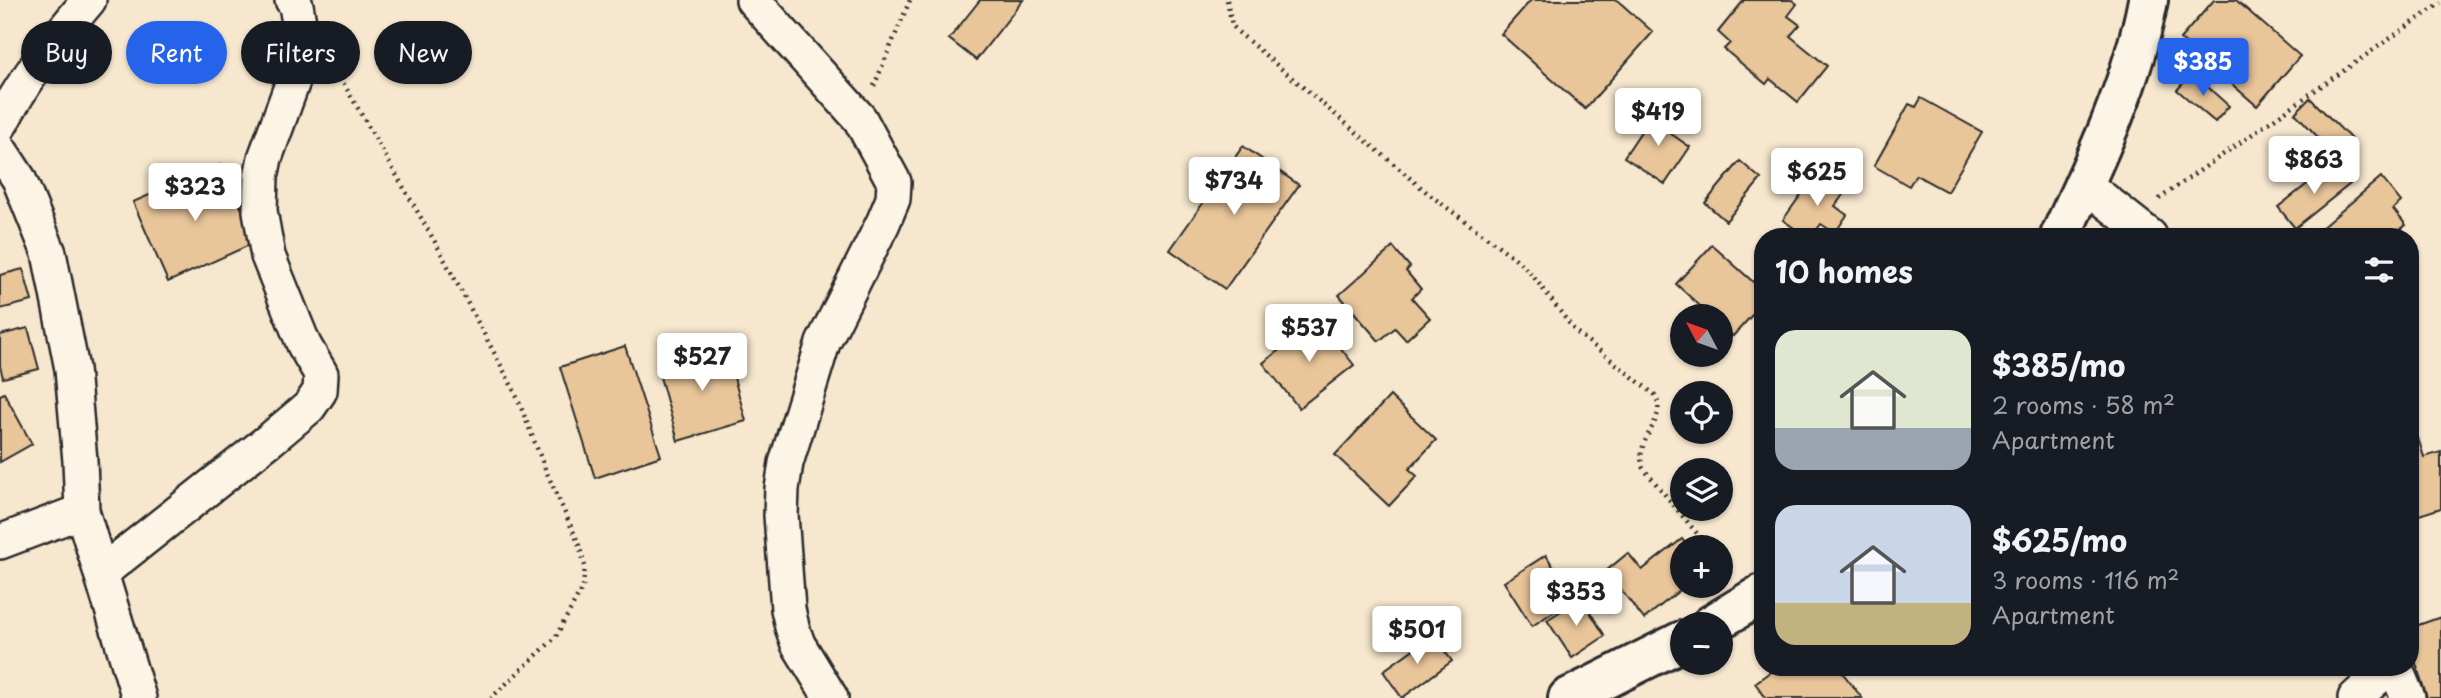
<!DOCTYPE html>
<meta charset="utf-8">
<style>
body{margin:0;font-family:"Playpen Sans",sans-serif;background:#20242c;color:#f1f3f6;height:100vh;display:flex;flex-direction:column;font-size:26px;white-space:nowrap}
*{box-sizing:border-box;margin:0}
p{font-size:23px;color:#9ea1a6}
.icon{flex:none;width:38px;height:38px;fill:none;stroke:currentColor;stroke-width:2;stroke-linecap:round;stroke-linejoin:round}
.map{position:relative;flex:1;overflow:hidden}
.panel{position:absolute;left:1754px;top:228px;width:665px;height:448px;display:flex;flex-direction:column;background:#171b24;border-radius:28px;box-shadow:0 2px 5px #0004}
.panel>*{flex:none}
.guide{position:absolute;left:21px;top:21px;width:665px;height:63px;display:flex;gap:14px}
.needle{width:46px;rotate:311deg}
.controls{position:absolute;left:1670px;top:304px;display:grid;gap:14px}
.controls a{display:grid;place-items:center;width:63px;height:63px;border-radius:50%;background:#171b24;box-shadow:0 2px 5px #0004;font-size:35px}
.price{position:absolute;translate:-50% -60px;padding:0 16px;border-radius:7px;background:#fff;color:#222;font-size:23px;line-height:46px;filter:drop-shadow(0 2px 4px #0008)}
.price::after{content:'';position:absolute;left:50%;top:42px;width:21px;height:16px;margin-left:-10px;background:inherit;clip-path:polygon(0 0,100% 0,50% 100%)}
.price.on{background:#2563eb;color:#fff}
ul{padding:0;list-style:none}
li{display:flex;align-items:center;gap:21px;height:175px;padding:0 21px}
li span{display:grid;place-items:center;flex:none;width:196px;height:140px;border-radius:21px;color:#555}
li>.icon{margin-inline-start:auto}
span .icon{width:84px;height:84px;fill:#fffc;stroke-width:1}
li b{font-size:30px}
h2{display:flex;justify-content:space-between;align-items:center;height:84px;padding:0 21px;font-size:30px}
.tag{padding:0 24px;border-radius:32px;background:#171b24;box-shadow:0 2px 5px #0004;font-size:24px;line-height:63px}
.tag.on{background:#2563eb;color:#fff}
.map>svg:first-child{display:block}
.building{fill:#e9c59a;stroke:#2b2b2b;stroke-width:2}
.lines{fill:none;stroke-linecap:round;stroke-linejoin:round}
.minor-casing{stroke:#2b2b2b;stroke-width:38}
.tertiary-casing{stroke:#2b2b2b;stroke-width:44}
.path{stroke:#2b2b2b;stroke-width:4.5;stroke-dasharray:2 5;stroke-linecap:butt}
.minor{stroke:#fcf5e5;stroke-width:33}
.tertiary{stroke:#fcf5e5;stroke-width:38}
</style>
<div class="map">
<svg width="2441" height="698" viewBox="0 0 2441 698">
<rect width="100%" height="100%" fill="#f6e7ce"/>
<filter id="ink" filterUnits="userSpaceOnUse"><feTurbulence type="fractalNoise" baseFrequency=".0143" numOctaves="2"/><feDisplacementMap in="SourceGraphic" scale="14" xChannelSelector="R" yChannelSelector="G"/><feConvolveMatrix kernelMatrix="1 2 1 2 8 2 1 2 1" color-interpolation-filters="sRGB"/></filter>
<g filter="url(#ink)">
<g class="building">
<polygon points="980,0 1023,0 976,60 949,39"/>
<polygon points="1531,0 1617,0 1653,32 1585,109 1501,34"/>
<polygon points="1744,0 1792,0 1797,4 1788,16 1800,25 1790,36 1827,66 1798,102 1770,79 1766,84 1724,49 1730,43 1718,32"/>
<polygon points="2214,0 2236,0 2300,56 2257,106 2180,39"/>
<polygon points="2192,73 2229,106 2215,122 2177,90"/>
<polygon points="1921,98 1982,132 1947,192 1916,175 1909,186 1874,166 1909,104 1916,107"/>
<polygon points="2310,98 2351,139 2335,155 2295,113"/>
<polygon points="1656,109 1677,123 1670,133 1690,147 1665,184 1624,157"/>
<polygon points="1243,146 1299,185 1225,289 1170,250"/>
<polygon points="1740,161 1761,179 1726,221 1705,203"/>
<polygon points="2334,163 2350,184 2295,228 2278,207"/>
<polygon points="222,164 256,242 168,282 133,202"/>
<polygon points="1817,172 1845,192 1835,206 1847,215 1835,233 1821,224 1812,236 1805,236 1783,220"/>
<polygon points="2381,177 2401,202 2393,209 2406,225 2392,236 2312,236"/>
<polygon points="1712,245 1762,290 1762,304 1733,336 1720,325 1720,317 1712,317 1676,284"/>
<polygon points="1393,247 1410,267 1406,271 1421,289 1412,298 1430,318 1406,340 1395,328 1379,341 1339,295"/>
<polygon points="23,269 32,301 0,309 0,275"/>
<polygon points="1318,319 1354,365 1299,408 1263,363"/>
<polygon points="28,328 39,369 3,378 0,366 0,335"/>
<polygon points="725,345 746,421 678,441 657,366"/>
<polygon points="625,346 661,456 595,478 560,367"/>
<polygon points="4,393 32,444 0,462 0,395"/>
<polygon points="1390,396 1436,440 1409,469 1417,476 1389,506 1335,455"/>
<polygon points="2418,438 2424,457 2441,452 2441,508 2410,518 2410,440"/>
<polygon points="1682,539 1689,548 1682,548 1682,586 1685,586 1644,619 1606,571 1628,553 1642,570"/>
<polygon points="1546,555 1573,599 1532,626 1504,582"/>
<polygon points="1581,598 1605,636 1572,658 1547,620"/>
<polygon points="2441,617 2441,698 2427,698 2410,645 2410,628"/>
<polygon points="1433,635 1452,661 1402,698 1383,671"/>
<polygon points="1777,667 1838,667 1862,698 1766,698 1755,683"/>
</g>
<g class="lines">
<g class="minor-casing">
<g id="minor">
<polyline points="753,0 860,119 894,182 893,199 883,223 823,343 786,463 782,489 781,515 788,609 792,627 798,644 831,698"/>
<path d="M0,125C24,79 56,39 89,0"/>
<polyline points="0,150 19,179 49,253 72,369 80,461 82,511 139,698"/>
<polyline points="2084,184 2150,236"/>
<polyline points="0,542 82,511"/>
<polyline points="101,573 272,438 309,407 320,391 321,374 304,345 268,256 260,211 261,177 265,158 296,73 302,41 296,5 292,0"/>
<polyline points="2395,667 2408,698"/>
<polyline points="2355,698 2389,667"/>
</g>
</g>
<g class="tertiary-casing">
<g id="tertiary">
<path d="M2060,236C2095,161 2133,82 2148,0"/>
<polyline points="1711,625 1762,594"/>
<polyline points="1568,698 1682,641"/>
</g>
</g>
<g class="path">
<path d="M1227,0L1232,25L1238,32L1430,195L1516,259L1533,276L1575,331L1655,395C1669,421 1633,438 1643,468L1709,548"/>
<polyline points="333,65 435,242 515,392 546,471 578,542 585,566 583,587 555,638 491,698"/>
<polyline points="874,86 910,0"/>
<polyline points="2159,199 2441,3"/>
</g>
<use href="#minor" class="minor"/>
<use href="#tertiary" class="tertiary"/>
</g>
</g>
</svg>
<div class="controls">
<a><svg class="needle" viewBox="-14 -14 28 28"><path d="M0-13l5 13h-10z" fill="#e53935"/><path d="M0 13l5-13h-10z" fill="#9ea1a6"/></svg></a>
<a><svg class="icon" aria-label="locate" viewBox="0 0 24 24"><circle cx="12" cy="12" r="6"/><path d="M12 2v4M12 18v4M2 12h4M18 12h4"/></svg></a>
<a><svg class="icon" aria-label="layers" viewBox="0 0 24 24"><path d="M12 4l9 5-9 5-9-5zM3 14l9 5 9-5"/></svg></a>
<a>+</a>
<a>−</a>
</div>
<b class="price on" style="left:2203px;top:98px">$385</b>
<b class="price" style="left:1658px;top:148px">$419</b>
<b class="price" style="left:2314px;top:196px">$863</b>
<b class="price" style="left:1817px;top:208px">$625</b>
<b class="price" style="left:1234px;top:217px">$734</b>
<b class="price" style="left:195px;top:223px">$323</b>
<b class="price" style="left:1309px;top:364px">$537</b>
<b class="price" style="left:702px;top:393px">$527</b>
<b class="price" style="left:1576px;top:628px">$353</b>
<b class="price" style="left:1417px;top:666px">$501</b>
<div class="guide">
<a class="tag">Buy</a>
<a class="tag on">Rent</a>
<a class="tag">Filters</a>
<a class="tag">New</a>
</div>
<section class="panel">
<h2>10 homes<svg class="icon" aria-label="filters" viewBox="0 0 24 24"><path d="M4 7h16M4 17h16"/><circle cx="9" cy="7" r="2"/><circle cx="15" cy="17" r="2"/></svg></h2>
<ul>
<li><span style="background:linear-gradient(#dfe7d0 70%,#9aa5b1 0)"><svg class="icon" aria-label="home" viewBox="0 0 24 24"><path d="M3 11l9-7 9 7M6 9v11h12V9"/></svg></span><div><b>$385/mo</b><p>2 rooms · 58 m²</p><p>Apartment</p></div></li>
<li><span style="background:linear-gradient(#c9d6e8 70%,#c2b280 0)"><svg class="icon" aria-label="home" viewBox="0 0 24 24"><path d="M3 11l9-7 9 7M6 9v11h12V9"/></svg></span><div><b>$625/mo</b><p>3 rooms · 116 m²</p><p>Apartment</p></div></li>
</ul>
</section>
</div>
